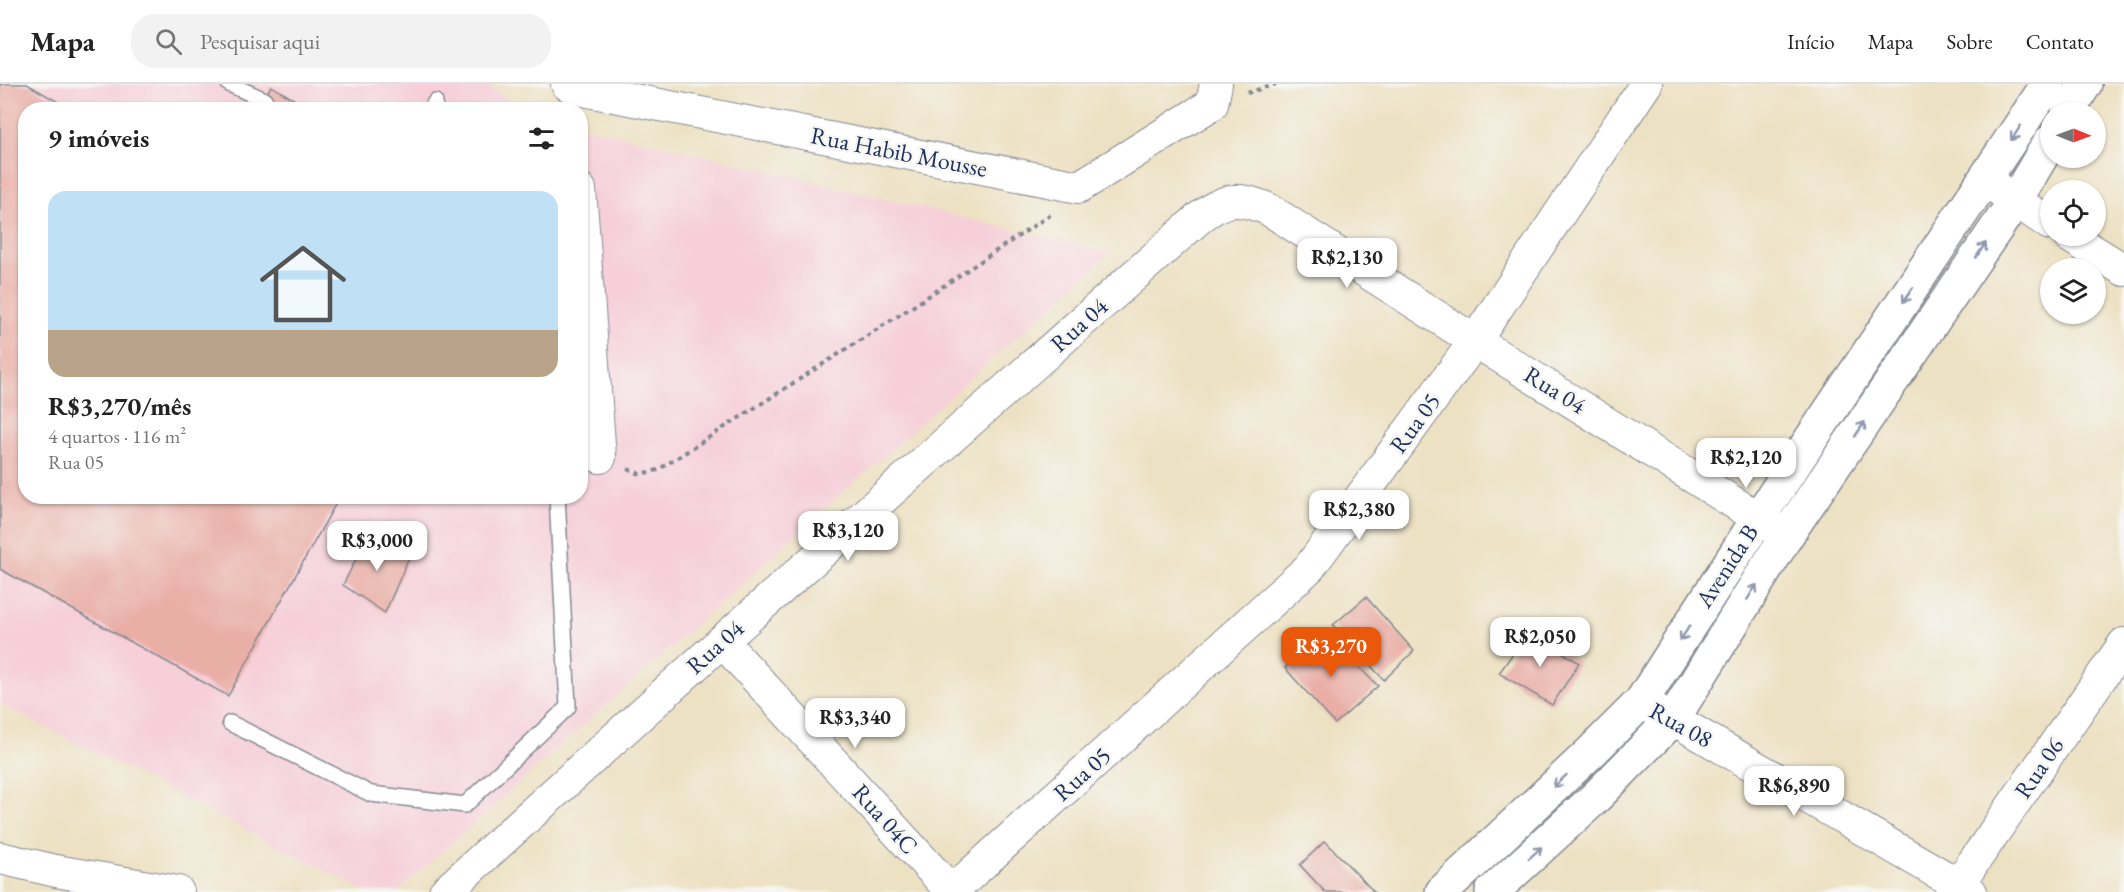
<!DOCTYPE html>
<html lang="pt">
<meta charset="utf-8">
<style>
body{margin:0;font-family:"EB Garamond",serif;background:#f2f2f2;color:#222;height:100vh;display:flex;flex-direction:column;font-size:22px;white-space:nowrap}
*{box-sizing:border-box;margin:0}
p{font-size:20px;color:#767676}
.icon{flex:none;width:33px;height:33px;fill:none;stroke:currentColor;stroke-width:2;stroke-linecap:round;stroke-linejoin:round}
.map{position:relative;flex:1;overflow:hidden}
.panel{position:absolute;left:18px;top:18px;width:570px;height:402px;display:flex;flex-direction:column;background:#fff;border-radius:24px;box-shadow:0 2px 4px #0004}
.panel>*{flex:none}
.needle{width:39px;rotate:91deg}
.tools{position:absolute;left:2040px;top:18px;display:grid;gap:12px}
.tools a{display:grid;place-items:center;width:66px;height:66px;border-radius:50%;background:#fff;box-shadow:0 2px 4px #0004;font-size:30px}
.price{position:absolute;translate:-50% -51px;padding:0 14px;border-radius:12px;background:#fff;color:#222;font-size:20px;line-height:39px;filter:drop-shadow(0 2px 3px #0008)}
.price::after{content:'';position:absolute;left:50%;top:36px;width:18px;height:14px;margin-left:-9px;background:inherit;clip-path:polygon(0 0,100% 0,50% 100%)}
.price.on{background:#ea580c;color:#fff}
ul{padding:0;list-style:none}
li{display:grid;align-content:center;gap:12px;height:318px;padding:0 30px}
li span{display:grid;place-items:center;height:186px;border-radius:18px;color:#555}
li>.icon{margin-inline-start:auto}
span .icon{width:108px;height:108px;fill:#fffc;stroke-width:1}
li b{font-size:26px}
h2{display:flex;justify-content:space-between;align-items:center;height:72px;padding:0 30px;font-size:26px}
header{display:flex;align-items:center;gap:36px;box-sizing:border-box;height:84px;padding:0 30px;background:#fff;border-bottom:2px solid #e0e0e0}
header strong{font-size:28px}
nav{display:flex;gap:33px;margin-inline-start:auto;font-size:21px}
.search{width:420px;height:54px;background:#f2f2f2;display:flex;align-items:center;gap:15px;box-sizing:border-box;padding:0 21px;border-radius:24px;color:#767676;font-size:22px}
.map>svg:first-child{display:block}
.built{fill:#f6cfd9}
.building{fill:#e9aea6}
.lines{fill:none;stroke-linecap:round;stroke-linejoin:round}
.service-casing{stroke:#848890;stroke-width:18}
.minor-casing{stroke:#848890;stroke-width:34}
.tertiary-casing{stroke:#848890;stroke-width:36}
.path{stroke:#848890;stroke-width:4;stroke-dasharray:4.5 4.5;stroke-linecap:butt}
.service{stroke:#fff;stroke-width:15}
.minor{stroke:#fff;stroke-width:32}
.tertiary{stroke:#fff;stroke-width:33}
.oneway{stroke:#8d97ae}
.labels{text-anchor:middle;stroke-width:5;stroke-linejoin:round;paint-order:stroke}
.street-label{font-size:24px;fill:#1b2f5e;stroke:#f6f6f2}
</style>
<header>
<strong>Mapa</strong>
<div class="search"><svg class="icon" aria-label="search" viewBox="0 0 24 24"><circle cx="10" cy="10" r="6"/><path d="M15 15l6 6"/></svg>Pesquisar aqui</div>
<nav><a>Início</a><a>Mapa</a><a>Sobre</a><a>Contato</a></nav>
</header>
<div class="map">
<svg width="2124" height="808" viewBox="0 0 2124 808">
<rect width="100%" height="100%" fill="#f6f6f2"/>
<filter id="ink" filterUnits="userSpaceOnUse"><feTurbulence type="fractalNoise" baseFrequency=".0167" numOctaves="2"/><feDisplacementMap in="SourceGraphic" scale="12" xChannelSelector="R" yChannelSelector="G"/><feConvolveMatrix kernelMatrix="1 2 1 2 8 2 1 2 1" color-interpolation-filters="sRGB"/></filter>
<filter id="wash" filterUnits="userSpaceOnUse"><feTurbulence type="fractalNoise" baseFrequency=".008" numOctaves="4" result="noise"/><feDisplacementMap in="SourceGraphic" scale="24" xChannelSelector="R" yChannelSelector="G"/><feGaussianBlur stdDeviation="1.35" result="paint"/><feColorMatrix in="noise" values="0 0 0 0 0 0 0 0 0 0 0 0 0 0 0 0 0 1.4 0 .05"/><feComposite in="paint" operator="in"/></filter>
<g filter="url(#wash)">
<rect width="100%" height="100%" fill="#ede1c3"/>
<polygon class="built" points="0,0 482,0 524,25 26,26 26,412 580,412 581,42 1110,169 397,808 367,808 0,620"/>
<g id="blocks">
<g class="building">
<polygon points="0,0 27,0 72,26 26,26 26,412 340,412 228,612 0,485"/>
<polygon points="271,2 312,26 259,26"/>
<polygon points="369,449 410,471 385,529 343,501"/>
<polygon points="1366,513 1414,567 1384,596 1333,541"/>
<polygon points="1529,547 1579,579 1552,621 1499,589"/>
<polygon points="1324,549 1378,602 1335,640 1285,584"/>
<polygon points="1325,757 1374,808 1325,808 1300,781"/>
</g>
</g>
</g>
<g filter="url(#ink)">
<use href="#blocks" fill-opacity="0" stroke="#848890" stroke-width="1.5"/>
<g class="lines">
<g class="service-casing">
<g id="service">
<polyline points="229,0 265,16"/>
<polyline points="431,26 435,18"/>
<polyline points="230,639 371,710 465,721 568,623 557,412"/>
</g>
</g>
<g class="minor-casing">
<g id="minor">
<polyline points="567,0 573,4 1079,103 1212,20 1216,0"/>
<polyline points="1985,96 2050,140"/>
<polyline points="580,105 600,373"/>
<polyline points="2069,152 2124,186"/>
<polyline points="722,557 952,808"/>
<polyline points="1641,618 1673,635 1971,808"/>
<polyline points="0,774 56,787 178,808"/>
<path d="M445,808L722,557L1198,135C1225,114 1236,112 1268,125L1475,257L1781,448"/>
<polyline points="951,808 1309,484 1475,257 1646,0"/>
<polyline points="1953,808 2124,560"/>
</g>
</g>
<g class="tertiary-casing">
<g id="tertiary">
<polyline points="2068,28 2085,0"/>
<polyline points="1442,808 1591,668 1641,618 1759,433 2048,0"/>
<polyline points="1492,808 1596,713 1673,635 1787,451 2015,117 2050,58"/>
</g>
</g>
<g class="path">
<polyline points="1247,9 1276,0"/>
<polyline points="628,385 640,390 658,386 915,221 1053,129"/>
</g>
<use href="#service" class="service"/>
<use href="#minor" class="minor"/>
<use href="#tertiary" class="tertiary"/>
</g>
<defs><path id="oneway-shaft" d="M-6 0H5M1.5-3L5.5 0L1.5 3" fill="none" stroke-width="1.6" stroke-linecap="round" stroke-linejoin="round" transform="scale(1.5)"/></defs>
<g class="oneway">
<use href="#oneway-shaft" transform="translate(2016 49) rotate(123)"/>
<use href="#oneway-shaft" transform="translate(1981 166) rotate(-56)"/>
<use href="#oneway-shaft" transform="translate(1908 211) rotate(124)"/>
<use href="#oneway-shaft" transform="translate(1860 345) rotate(-56)"/>
<use href="#oneway-shaft" transform="translate(1752 508) rotate(-58)"/>
<use href="#oneway-shaft" transform="translate(1685 549) rotate(123)"/>
<use href="#oneway-shaft" transform="translate(1560 697) rotate(137)"/>
<use href="#oneway-shaft" transform="translate(1535 769) rotate(-42)"/>
</g>
</g>
<g class="labels">
<g class="street-label">
<text transform="translate(899 68) rotate(11)" y="8">Rua Habib Mousse</text>
<text transform="translate(1079 241) rotate(-42)" y="8">Rua 04</text>
<text transform="translate(1555 306) rotate(32)" y="8">Rua 04</text>
<text transform="translate(1415 339) rotate(-54)" y="8">Rua 05</text>
<text transform="translate(1727 482) rotate(-57)" y="8">Avenida B</text>
<text transform="translate(715 563) rotate(-42)" y="8">Rua 04</text>
<text transform="translate(1681 641) rotate(29)" y="8">Rua 08</text>
<text transform="translate(2039 684) rotate(-56)" y="8">Rua 06</text>
<text transform="translate(1082 690) rotate(-42)" y="8">Rua 05</text>
<text transform="translate(885 735) rotate(48)" y="8">Rua 04C</text>
</g>
</g>
</svg>
<div class="tools">
<a><svg class="needle" viewBox="-14 -14 28 28"><path d="M0-13l5 13h-10z" fill="#e53935"/><path d="M0 13l5-13h-10z" fill="#767676"/></svg></a>
<a><svg class="icon" aria-label="locate" viewBox="0 0 24 24"><circle cx="12" cy="12" r="6"/><path d="M12 2v4M12 18v4M2 12h4M18 12h4"/></svg></a>
<a><svg class="icon" aria-label="layers" viewBox="0 0 24 24"><path d="M12 4l9 5-9 5-9-5zM3 14l9 5 9-5"/></svg></a>
</div>
<b class="price" style="left:1347px;top:205px">R$2,130</b>
<b class="price" style="left:1746px;top:405px">R$2,120</b>
<b class="price" style="left:1359px;top:457px">R$2,380</b>
<b class="price" style="left:848px;top:478px">R$3,120</b>
<b class="price" style="left:377px;top:488px">R$3,000</b>
<b class="price" style="left:1540px;top:584px">R$2,050</b>
<b class="price on" style="left:1331px;top:594px">R$3,270</b>
<b class="price" style="left:855px;top:665px">R$3,340</b>
<b class="price" style="left:1794px;top:733px">R$6,890</b>
<section class="panel">
<h2>9 imóveis<svg class="icon" aria-label="filters" viewBox="0 0 24 24"><path d="M4 7h16M4 17h16"/><circle cx="9" cy="7" r="2"/><circle cx="15" cy="17" r="2"/></svg></h2>
<ul>
<li><span style="background:linear-gradient(#bfe0f5 75%,#b9a48a 0)"><svg class="icon" aria-label="home" viewBox="0 0 24 24"><path d="M3 11l9-7 9 7M6 9v11h12V9"/></svg></span><div><b>R$3,270/mês</b><p>4 quartos · 116 m²</p><p>Rua 05</p></div></li>
</ul>
</section>
</div>
